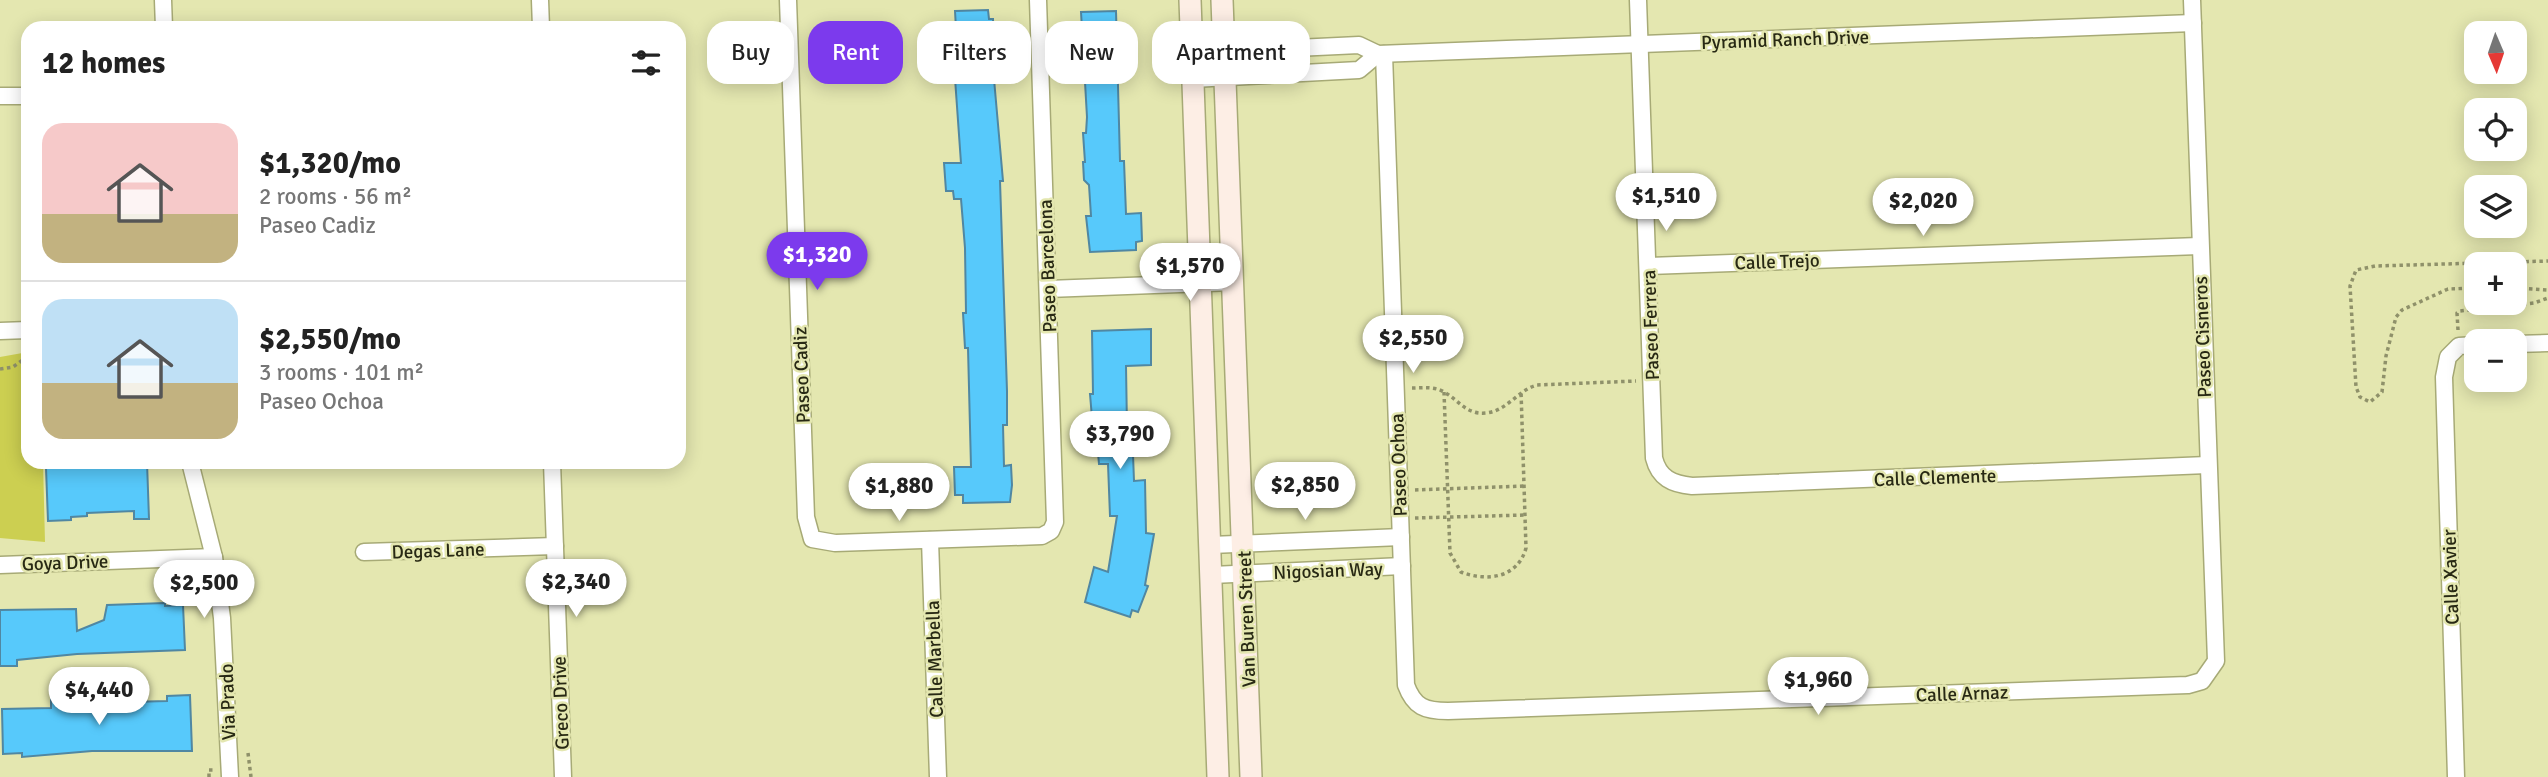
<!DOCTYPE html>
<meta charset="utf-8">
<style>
body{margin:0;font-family:Signika,sans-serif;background:#f6f6f6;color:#222;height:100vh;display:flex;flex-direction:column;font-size:26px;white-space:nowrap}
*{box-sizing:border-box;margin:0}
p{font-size:23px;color:#767676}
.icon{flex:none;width:38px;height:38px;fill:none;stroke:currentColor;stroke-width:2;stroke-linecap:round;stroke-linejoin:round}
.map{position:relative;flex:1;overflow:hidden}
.details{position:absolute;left:21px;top:21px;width:665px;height:448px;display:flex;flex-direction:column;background:#fff;border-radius:21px;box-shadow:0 4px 18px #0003}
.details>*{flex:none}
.banner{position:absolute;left:707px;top:21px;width:665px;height:63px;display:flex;gap:14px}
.needle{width:46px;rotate:178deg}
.fabs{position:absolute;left:2464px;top:21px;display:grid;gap:14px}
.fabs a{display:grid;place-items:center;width:63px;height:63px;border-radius:14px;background:#fff;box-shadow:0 4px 18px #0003;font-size:35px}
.price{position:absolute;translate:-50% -60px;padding:0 16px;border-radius:24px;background:#fff;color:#222;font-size:23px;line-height:46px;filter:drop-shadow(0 2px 4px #0008)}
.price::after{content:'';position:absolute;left:50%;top:42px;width:21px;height:16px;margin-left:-10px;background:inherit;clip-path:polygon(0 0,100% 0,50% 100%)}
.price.selected{background:#7c3aed;color:#fff}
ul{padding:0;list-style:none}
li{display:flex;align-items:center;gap:21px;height:175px;padding:0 21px}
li+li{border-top:2px solid #e0e0e0}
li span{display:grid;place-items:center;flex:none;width:196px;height:140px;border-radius:21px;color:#555}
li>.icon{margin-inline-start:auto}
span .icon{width:84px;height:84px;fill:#fffc;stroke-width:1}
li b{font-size:30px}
h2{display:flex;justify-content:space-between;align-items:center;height:84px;padding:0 21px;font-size:30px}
.tag{padding:0 24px;border-radius:21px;background:#fff;box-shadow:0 4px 18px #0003;font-size:24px;line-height:63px}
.tag.selected{background:#7c3aed;color:#fff}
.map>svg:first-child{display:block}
.green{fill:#cccf51}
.building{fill:#57c9fb;stroke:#5087a2;stroke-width:2}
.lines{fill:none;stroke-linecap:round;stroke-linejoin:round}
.street-casing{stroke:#a7aa76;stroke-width:19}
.secondary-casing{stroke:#a7aa76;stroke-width:24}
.path{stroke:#8f916a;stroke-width:3.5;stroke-dasharray:3.5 3.5;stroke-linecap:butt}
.street{stroke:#fff;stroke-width:16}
.secondary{stroke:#fdeee5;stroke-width:21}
.labels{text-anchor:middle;stroke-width:5;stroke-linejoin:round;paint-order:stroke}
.street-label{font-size:19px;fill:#282914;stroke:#e4e7b0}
</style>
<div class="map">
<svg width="2548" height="777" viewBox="0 0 2548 777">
<rect width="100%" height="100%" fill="#e4e7b0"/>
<polygon class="green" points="28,352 28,462 43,462 45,542 0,538 0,357"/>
<g class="building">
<polygon points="988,10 989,19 993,19 994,79 1003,181 1000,181 1007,391 1007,425 1003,425 1004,466 1011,465 1012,485 1010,502 963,503 963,495 955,495 954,467 971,467 968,348 965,348 963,313 966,313 965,248 961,199 954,199 953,191 946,191 944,163 961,163 954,64 958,64 955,11"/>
<polygon points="1116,11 1120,161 1124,161 1126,214 1141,213 1142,241 1136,242 1136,250 1090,252 1086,216 1091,216 1089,185 1084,180 1083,162 1085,162 1083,133 1086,133 1087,117 1081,12"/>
<polygon points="1151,329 1151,365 1126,366 1127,428 1132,428 1134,481 1145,480 1146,533 1154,534 1145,585 1148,586 1138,612 1132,610 1130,617 1085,602 1094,567 1108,572 1117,516 1110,516 1108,464 1099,464 1097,442 1094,442 1090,394 1093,394 1092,331"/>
<polygon points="147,462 149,519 134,519 134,511 87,513 87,516 71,517 71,520 48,521 46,468"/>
<polygon points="165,603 165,606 183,605 185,650 77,654 17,660 17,666 0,666 0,610 76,609 77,631 104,620 107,605"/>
<polygon points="190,695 192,751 92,751 22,757 22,753 3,754 2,709 51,708 51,698 76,698 77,700 90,700 91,703 167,701 167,696"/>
</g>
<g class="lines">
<g class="street-casing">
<g id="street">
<polyline points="163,0 164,28"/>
<polyline points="540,0 541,28"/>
<polyline points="788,0 806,517 812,539 835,543 1042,536 1051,531 1055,522 1038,0"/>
<path d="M1638,0L1654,458C1659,478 1672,484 1692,486L2207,465"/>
<polyline points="1192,53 1359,45 1378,54 2193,23"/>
<path d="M1384,54L1406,685C1414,707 1425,711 1448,711L2188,685L2202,681L2216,661L2192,0"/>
<polyline points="1193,79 1359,70 1378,54"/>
<polyline points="0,96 28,96"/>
<polyline points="1649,266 2199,246"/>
<polyline points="1048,289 1233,282"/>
<polyline points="0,331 28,330"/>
<polyline points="2515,344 2548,343"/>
<polyline points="190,462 214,557 222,618 230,777"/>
<polyline points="552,462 563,777"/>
<polyline points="930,540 938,777"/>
<polyline points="1211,545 1401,537"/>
<polyline points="364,552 555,546"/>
<polyline points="0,565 214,557"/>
<polyline points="1212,575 1402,566"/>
<polyline points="2456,777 2444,377 2448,357 2459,346 2476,345"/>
</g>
</g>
<g class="secondary-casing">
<g id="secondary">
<polyline points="1190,0 1218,777"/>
<polyline points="1222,0 1251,777"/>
</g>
</g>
<g class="path">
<polyline points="2476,288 2448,289 2402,310 2396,317 2386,356 2382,392 2370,402 2360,397 2356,387 2350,286 2356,270 2375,266 2548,261"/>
<polyline points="2515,288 2548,290"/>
<polyline points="2458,330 2457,313 2460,311 2534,303 2548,298"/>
<polyline points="0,369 13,367 28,356"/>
<path d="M1412,388C1423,388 1434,386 1444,392C1459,400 1466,415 1486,413C1507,411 1518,390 1537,385L1636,381"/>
<path d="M1444,392L1450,553L1461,572C1487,582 1518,578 1526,548L1521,391"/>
<polyline points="1415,490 1525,486"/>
<polyline points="1415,518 1525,515"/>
<polyline points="248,753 251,777"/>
<polyline points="209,777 209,770 214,770"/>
</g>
<use href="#street" class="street"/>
<use href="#secondary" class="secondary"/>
</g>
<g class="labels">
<g class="street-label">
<text transform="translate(1785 39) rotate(-2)" y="7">Pyramid Ranch Drive</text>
<text transform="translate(1777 261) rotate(-2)" y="7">Calle Trejo</text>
<text transform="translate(1047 266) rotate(-92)" y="7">Paseo Barcelona</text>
<text transform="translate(1650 325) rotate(-92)" y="7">Paseo Ferrera</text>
<text transform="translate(2202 337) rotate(-92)" y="7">Paseo Cisneros</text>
<text transform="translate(801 375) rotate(-92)" y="7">Paseo Cadiz</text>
<text transform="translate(1398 465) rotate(-92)" y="7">Paseo Ochoa</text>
<text transform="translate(1935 477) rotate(-2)" y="7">Calle Clemente</text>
<text transform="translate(438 550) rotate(-2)" y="7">Degas Lane</text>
<text transform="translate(65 562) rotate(-2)" y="7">Goya Drive</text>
<text transform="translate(1328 570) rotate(-2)" y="7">Nigosian Way</text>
<text transform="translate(2450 577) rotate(-92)" y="7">Calle Xavier</text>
<text transform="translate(1246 619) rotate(-92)" y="7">Van Buren Street</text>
<text transform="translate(934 659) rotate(-92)" y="7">Calle Marbella</text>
<text transform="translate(1962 693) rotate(-2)" y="7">Calle Arnaz</text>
<text transform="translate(227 702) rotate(-92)" y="7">Via Prado</text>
<text transform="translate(560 703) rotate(-92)" y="7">Greco Drive</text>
</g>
</g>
</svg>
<div class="fabs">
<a><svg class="needle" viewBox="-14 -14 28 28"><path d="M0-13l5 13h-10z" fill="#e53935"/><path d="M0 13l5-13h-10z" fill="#767676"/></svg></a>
<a><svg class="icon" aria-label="locate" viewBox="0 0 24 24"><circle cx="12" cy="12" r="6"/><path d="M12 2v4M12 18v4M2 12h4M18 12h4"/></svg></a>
<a><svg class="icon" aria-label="layers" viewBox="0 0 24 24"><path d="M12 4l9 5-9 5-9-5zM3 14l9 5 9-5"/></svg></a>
<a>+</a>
<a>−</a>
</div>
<b class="price" style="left:1666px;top:233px">$1,510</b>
<b class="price" style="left:1923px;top:238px">$2,020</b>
<b class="price selected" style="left:817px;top:292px">$1,320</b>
<b class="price" style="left:1190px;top:303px">$1,570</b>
<b class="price" style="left:1413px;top:375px">$2,550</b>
<b class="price" style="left:1120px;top:471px">$3,790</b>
<b class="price" style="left:1305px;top:522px">$2,850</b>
<b class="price" style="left:899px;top:523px">$1,880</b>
<b class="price" style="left:576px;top:619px">$2,340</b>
<b class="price" style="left:204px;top:620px">$2,500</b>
<b class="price" style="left:1818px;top:717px">$1,960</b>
<b class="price" style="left:99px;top:727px">$4,440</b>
<div class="banner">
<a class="tag">Buy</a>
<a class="tag selected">Rent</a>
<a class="tag">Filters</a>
<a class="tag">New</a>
<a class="tag">Apartment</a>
</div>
<section class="details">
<h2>12 homes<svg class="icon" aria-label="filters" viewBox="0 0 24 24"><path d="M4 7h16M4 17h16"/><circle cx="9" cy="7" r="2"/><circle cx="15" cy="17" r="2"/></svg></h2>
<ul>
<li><span style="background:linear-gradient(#f6c9c9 65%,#c2b280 0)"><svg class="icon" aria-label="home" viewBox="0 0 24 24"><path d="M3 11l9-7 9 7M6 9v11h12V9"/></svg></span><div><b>$1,320/mo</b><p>2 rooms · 56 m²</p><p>Paseo Cadiz</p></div></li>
<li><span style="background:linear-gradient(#bfe0f5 60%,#c2b280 0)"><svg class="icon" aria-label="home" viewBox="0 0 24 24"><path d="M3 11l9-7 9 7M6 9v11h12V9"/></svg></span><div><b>$2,550/mo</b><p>3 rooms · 101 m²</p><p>Paseo Ochoa</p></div></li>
</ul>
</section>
</div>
